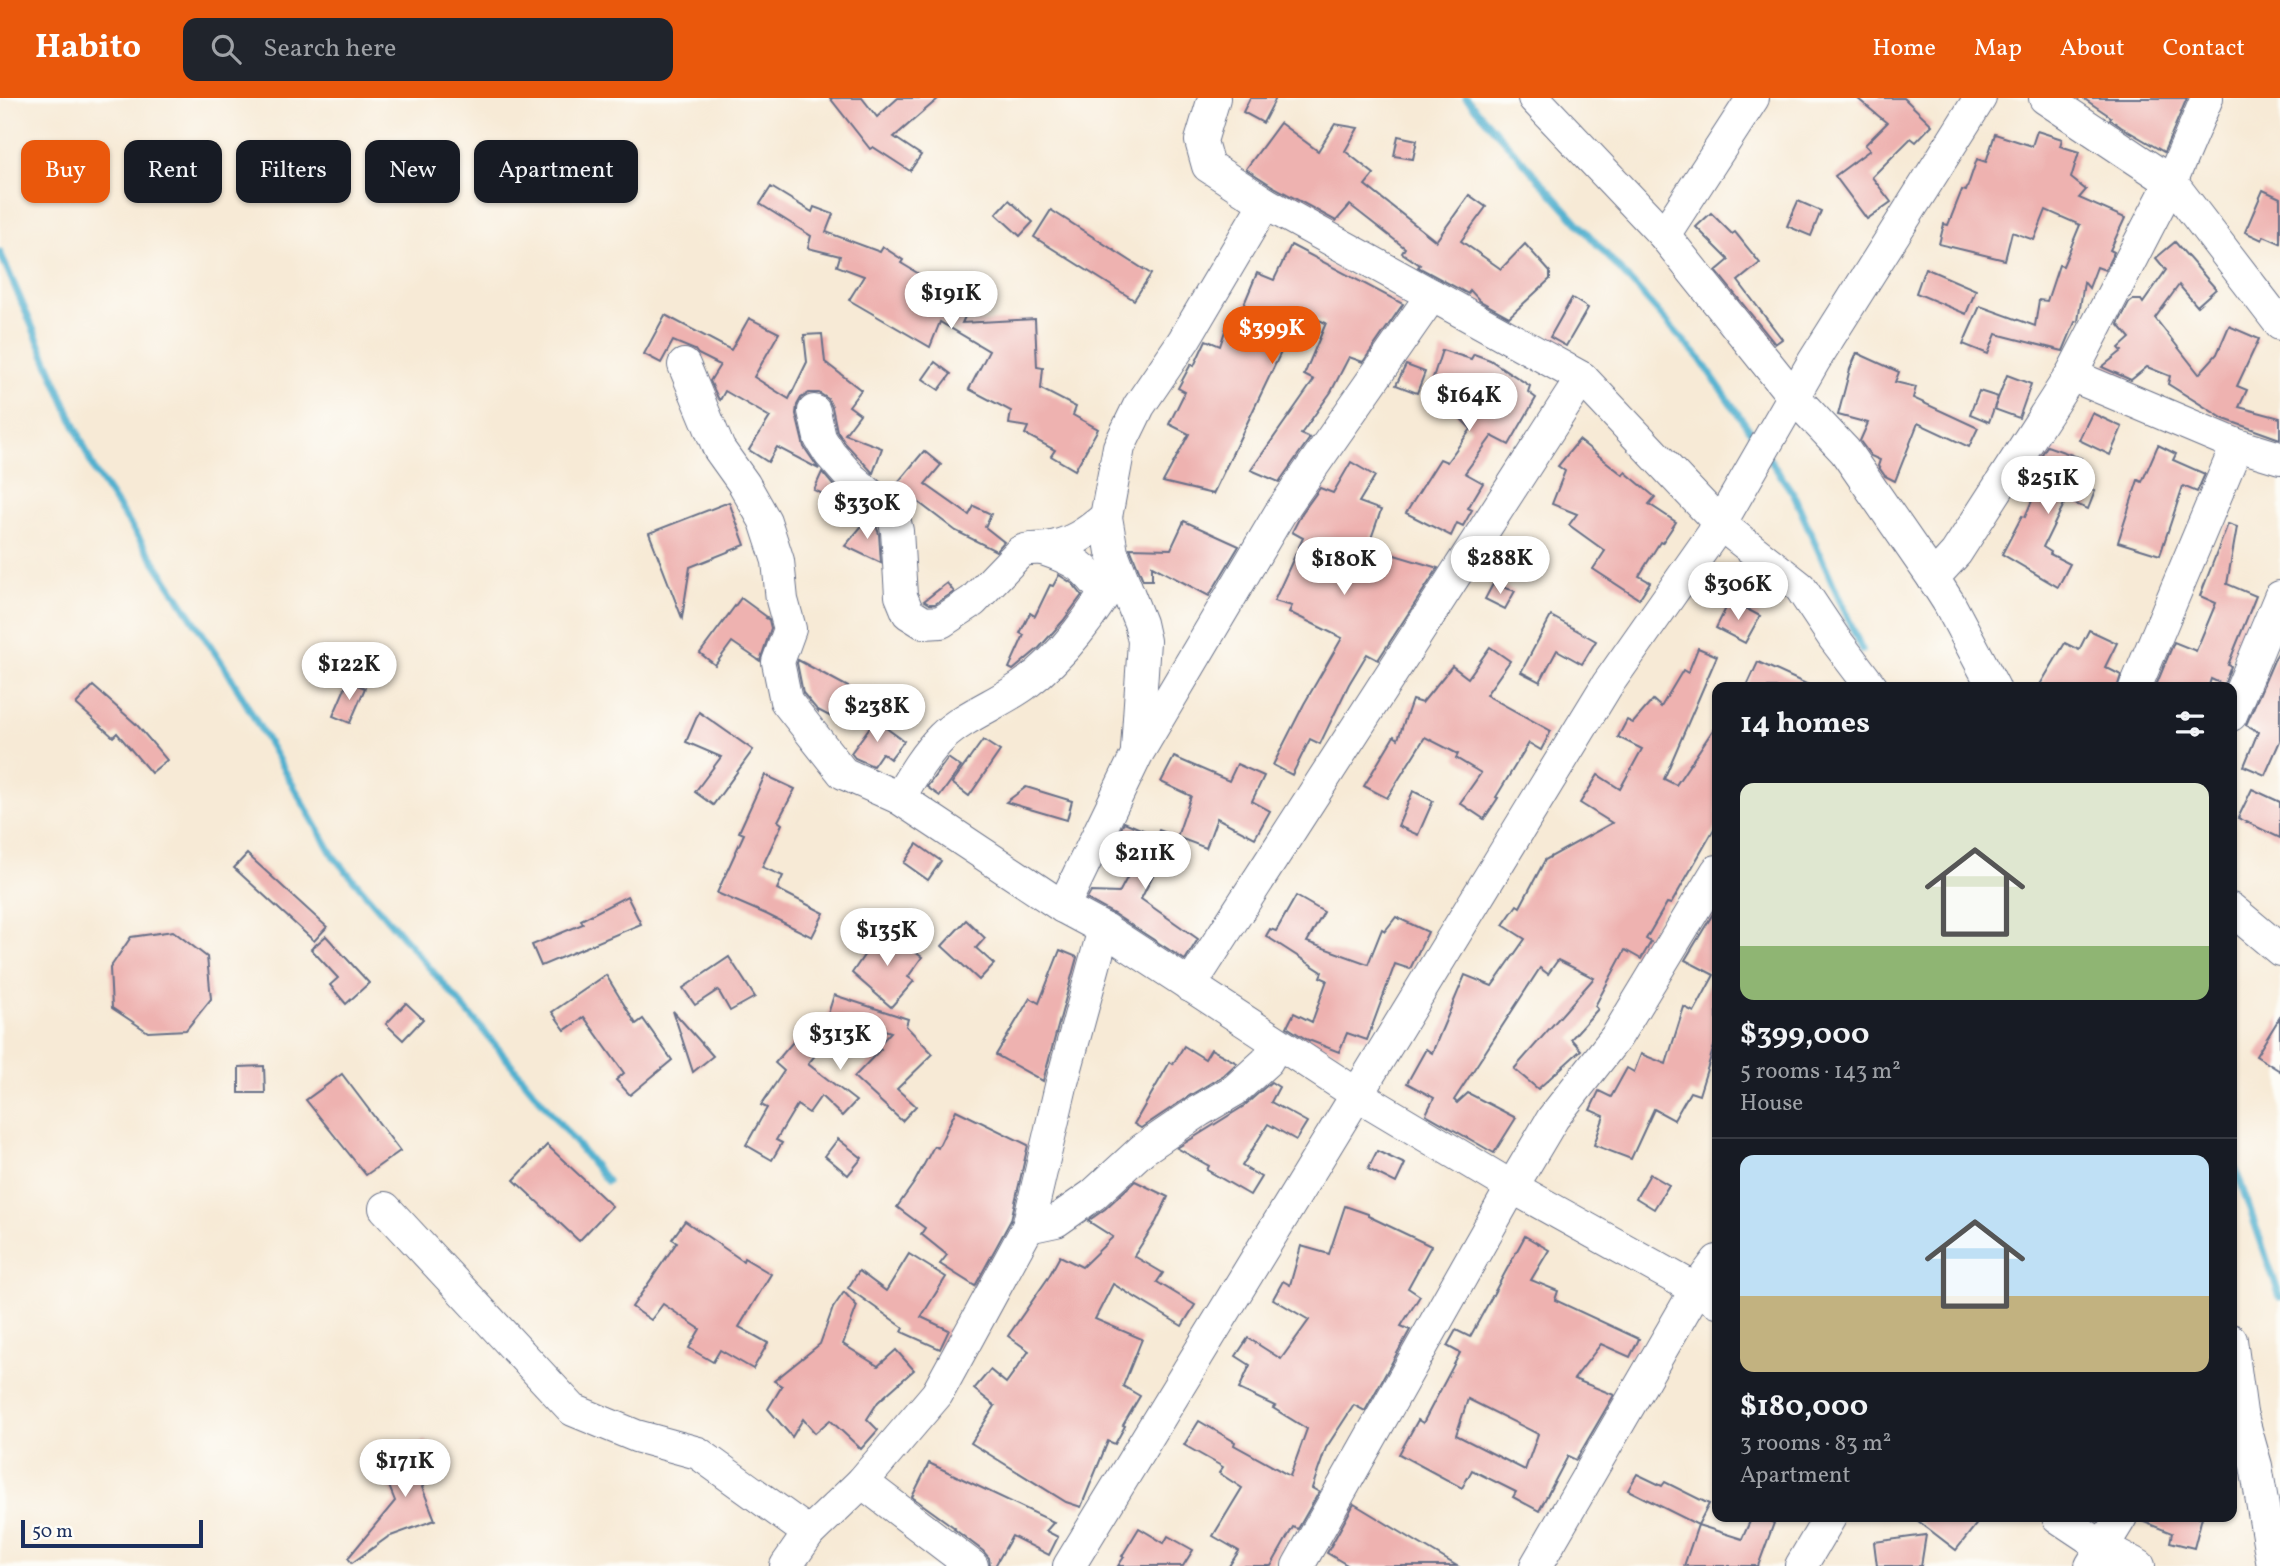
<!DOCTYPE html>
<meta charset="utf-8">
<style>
body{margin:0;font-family:Vollkorn,serif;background:#20242c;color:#f1f3f6;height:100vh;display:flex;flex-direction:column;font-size:26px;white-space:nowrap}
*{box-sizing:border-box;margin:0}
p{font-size:23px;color:#9ea1a6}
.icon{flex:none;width:38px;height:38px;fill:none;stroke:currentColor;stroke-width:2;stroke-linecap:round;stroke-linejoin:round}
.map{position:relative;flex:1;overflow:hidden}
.sheet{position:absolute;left:1712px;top:584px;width:525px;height:840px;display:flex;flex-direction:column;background:#171b24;border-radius:14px;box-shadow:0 2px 5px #0004}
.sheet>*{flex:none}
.top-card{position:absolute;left:21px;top:42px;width:665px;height:63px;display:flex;gap:14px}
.scale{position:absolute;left:21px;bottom:18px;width:182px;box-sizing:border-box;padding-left:7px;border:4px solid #1b2f5e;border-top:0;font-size:19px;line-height:24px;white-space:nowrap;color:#1b2f5e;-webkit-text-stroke:5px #fdfcf7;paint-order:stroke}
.price{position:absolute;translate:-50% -60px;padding:0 16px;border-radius:24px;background:#fff;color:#222;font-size:23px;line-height:46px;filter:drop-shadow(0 2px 4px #0008)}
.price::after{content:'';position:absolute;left:50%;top:42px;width:21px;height:16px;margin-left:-10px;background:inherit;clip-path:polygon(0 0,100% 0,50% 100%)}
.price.selected{background:#ea580c;color:#fff}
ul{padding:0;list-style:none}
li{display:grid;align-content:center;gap:14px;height:371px;padding:0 28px}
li+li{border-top:2px solid #363941}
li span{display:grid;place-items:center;height:217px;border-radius:14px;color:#555}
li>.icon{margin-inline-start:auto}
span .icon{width:126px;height:126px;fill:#fffc;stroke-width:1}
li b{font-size:30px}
h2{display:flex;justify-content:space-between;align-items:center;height:84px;padding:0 28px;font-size:30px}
.tag{padding:0 24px;border-radius:14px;background:#171b24;box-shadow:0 2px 5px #0004;font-size:24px;line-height:63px}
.tag.selected{background:#ea580c;color:#fff}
header{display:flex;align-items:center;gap:42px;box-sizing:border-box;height:98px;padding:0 35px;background:#ea580c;color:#fff}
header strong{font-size:33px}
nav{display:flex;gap:38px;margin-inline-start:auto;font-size:24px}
.search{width:490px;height:63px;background:#20242c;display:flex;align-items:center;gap:18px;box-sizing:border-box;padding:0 24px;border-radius:14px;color:#9ea1a6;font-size:26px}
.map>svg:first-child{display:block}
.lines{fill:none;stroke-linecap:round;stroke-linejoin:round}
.stream{stroke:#51b0cf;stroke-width:7}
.building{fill:#eeb2b0;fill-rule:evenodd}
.minor-casing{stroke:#687088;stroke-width:34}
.minor{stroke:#fff;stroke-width:32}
</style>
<header>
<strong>Habito</strong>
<div class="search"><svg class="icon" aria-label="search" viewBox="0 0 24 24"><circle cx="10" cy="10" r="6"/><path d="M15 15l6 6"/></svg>Search here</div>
<nav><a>Home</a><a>Map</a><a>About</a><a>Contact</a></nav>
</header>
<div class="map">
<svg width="2280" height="1468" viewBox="0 0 2280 1468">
<rect width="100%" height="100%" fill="#fdfcf7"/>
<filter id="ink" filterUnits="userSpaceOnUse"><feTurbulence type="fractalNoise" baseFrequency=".0143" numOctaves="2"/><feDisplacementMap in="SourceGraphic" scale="14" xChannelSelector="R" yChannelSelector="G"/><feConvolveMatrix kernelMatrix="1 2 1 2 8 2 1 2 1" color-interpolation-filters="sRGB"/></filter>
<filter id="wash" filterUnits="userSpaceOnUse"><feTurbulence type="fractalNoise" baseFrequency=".00686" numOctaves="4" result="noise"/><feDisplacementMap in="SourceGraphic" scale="28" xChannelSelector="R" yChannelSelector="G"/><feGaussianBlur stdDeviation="1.57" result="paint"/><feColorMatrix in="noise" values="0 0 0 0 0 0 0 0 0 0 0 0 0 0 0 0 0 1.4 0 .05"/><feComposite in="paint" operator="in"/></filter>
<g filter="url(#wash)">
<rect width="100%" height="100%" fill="#f7ead6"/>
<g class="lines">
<g class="stream">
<polyline points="1466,0 1700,261 1757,343"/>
<polyline points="0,154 95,374 228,574 334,759 478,926 607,1083"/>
<polyline points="1768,359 1794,397 1862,552"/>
<polyline points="2231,1064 2237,1074 2280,1199"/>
</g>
</g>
<g id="blocks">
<g class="building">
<polygon points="830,0 862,0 877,19 898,0 939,0 894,39 921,57 910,73 873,49 870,51"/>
<polygon points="1250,0 1276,0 1263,25 1243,14"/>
<polygon points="1857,0 1904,0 1932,27 1916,44 1911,40 1872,79 1891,104 1867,121 1835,78 1870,52 1865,47 1887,25"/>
<polygon points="2083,0 2187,0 2164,54 2121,29 2110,21 2111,19"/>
<polygon points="1280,25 1318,53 1335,26 1358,30 1345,53 1374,76 1365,87 1436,143 1469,97 1486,109 1461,143 1501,171 1525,146 1550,174 1550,181 1509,219 1480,203 1470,192 1468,196 1418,169 1420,167 1402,155 1405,150 1350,107 1336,123 1274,89 1246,71"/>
<polygon points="2037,33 2062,41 2060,48 2079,54 2071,80 2086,92 2079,100 2125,120 2110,152 2114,154 2105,172 2097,169 2089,190 2084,184 2078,223 2075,224 2063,253 1996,236 1988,256 1963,246 1980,208 2035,228 2039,202 2047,203 2059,167 2063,168 2080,127 2046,112 2034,142 2012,134 2005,162 1939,146 1944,126 1948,127 1962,92 1966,93 1977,61 1986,64 1995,36 2032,48"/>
<polygon points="1398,38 1417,42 1413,61 1394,58"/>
<polygon points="771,89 812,114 814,109 833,116 826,134 880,154 883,149 903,162 901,165 939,188 941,181 959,188 952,206 968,212 962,225 1035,221 1037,269 1043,270 1041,291 1076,309 1073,317 1098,331 1075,372 1051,358 1055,352 1025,336 1028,329 1009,326 1011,313 969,291 989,253 940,224 930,249 849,202 864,178 837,168 840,158 808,150 811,138 760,106"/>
<polygon points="2263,92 2280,100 2280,145 2264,138 2262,142 2245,134"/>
<polygon points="1009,102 1033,124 1020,138 996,116"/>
<polygon points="1798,103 1821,113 1811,138 1787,128"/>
<polygon points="1051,112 1151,176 1134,202 1034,139"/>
<polygon points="1711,115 1732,136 1735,134 1760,165 1738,183 1782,241 1775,246 1716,173 1729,162 1696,129"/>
<polygon points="2175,144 2216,191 2197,208 2179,187 2155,220 2199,276 2217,256 2229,228 2259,241 2237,288 2247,292 2239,309 2280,320 2280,341 2224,321 2168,286 2170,278 2147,269 2131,282 2102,269 2122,253 2119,250 2130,240 2118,226 2129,205 2133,202 2141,202 2143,205 2166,172 2156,160"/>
<polygon points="1291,147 1403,206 1363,264 1349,259 1331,294 1301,336 1310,340 1279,384 1251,372 1314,282 1304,277 1326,225 1291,210 1279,245 1284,248 1213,396 1163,384 1189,336 1169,326 1185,294 1178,290 1191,266 1194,268 1206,242 1220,248 1231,215 1239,218 1257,175 1274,182"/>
<polygon points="1925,170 1976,192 1966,216 1916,195"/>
<polygon points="1572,200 1588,210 1566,248 1550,239"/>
<polygon points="665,217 731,252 749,220 779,235 754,279 789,301 807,264 804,237 822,236 825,264 861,292 849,308 860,316 845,336 882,350 873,375 845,345 837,333 832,309 828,301 819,295 809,295 801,300 797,307 796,316 804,349 819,371 777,349 768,364 749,352 770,319 725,293 720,302 718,300 710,283 720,267 698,256 695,252 673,243 661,265 644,256"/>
<polygon points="1442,252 1471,261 1474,256 1490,262 1530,288 1528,294 1536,300 1509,347 1492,338 1465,375 1483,385 1468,410 1472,412 1463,428 1457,425 1451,438 1406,415 1440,361 1447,364 1471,331 1430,289"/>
<polygon points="1857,255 1899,274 1895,284 1916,289 1913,300 1978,330 1969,349 1918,325 1895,383 1885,378 1878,368 1880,362 1871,358 1860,343 1868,325 1838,317 1850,271"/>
<polygon points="935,264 951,276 939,292 923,281"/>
<polygon points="1406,267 1425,274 1417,295 1396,287"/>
<polygon points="2007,277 2031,286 2019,320 1994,311"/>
<polygon points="1979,293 1998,299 1989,324 1970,316"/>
<polygon points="2092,315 2122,329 2110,357 2079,342"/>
<polygon points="1579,342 1623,377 1625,374 1655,399 1649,406 1676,424 1662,445 1660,444 1639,478 1650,484 1639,501 1593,471 1605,453 1569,427 1577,416 1552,406 1565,373 1558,368"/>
<polygon points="2158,347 2176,356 2173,362 2205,376 2197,394 2183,388 2160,457 2118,444 2138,382 2142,384"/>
<polygon points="2047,348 2081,360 2073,384 2095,393 2088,411 2066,402 2043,449 2051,454 2050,456 2070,466 2058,489 2002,456 2022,418 2025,419 2046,370 2036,366"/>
<polygon points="924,353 941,367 925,386 969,417 974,408 991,416 985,429 1004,444 996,453 956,433 909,397 906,403 894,389"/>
<polygon points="1351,364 1375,378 1359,404 1381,412 1368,449 1438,470 1378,562 1367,556 1349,586 1320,646 1310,641 1292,677 1273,667 1304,606 1342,540 1289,514 1292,508 1274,503 1303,440 1292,434 1302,415 1320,390 1333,395"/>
<polygon points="822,374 838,393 860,413 814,392"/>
<polygon points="729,404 745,447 690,469 682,520 649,435"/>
<polygon points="870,418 873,420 879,436 881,465 845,448"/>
<polygon points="1184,423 1239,448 1209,498 1152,468 1152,482 1143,482 1130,450 1171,451"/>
<polygon points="2228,426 2237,429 2227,486 2256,498 2228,567 2231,568 2224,587 2211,581 2208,590 2155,590 2174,544 2196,553 2216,505 2200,498"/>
<polygon points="1059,477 1073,486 1082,497 1063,523 1039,550 1013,572 1009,570 1024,537 1020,535 1030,515 1035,518 1050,487 1053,488"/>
<polygon points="947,485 954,494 935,506 929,506 924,503"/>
<polygon points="1493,486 1515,493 1505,511 1485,501"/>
<polygon points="741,500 767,519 766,520 769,522 771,530 760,563 732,544 715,567 700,555"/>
<polygon points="1730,502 1760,518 1745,545 1716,530"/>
<polygon points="1551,518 1596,543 1582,566 1557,552 1540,584 1521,574"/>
<polygon points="2089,532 2117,545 2105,569 2121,577 2117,590 2038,590 2065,545 2079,552"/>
<polygon points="1490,549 1510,563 1486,597 1551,633 1541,652 1529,645 1496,699 1498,700 1484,721 1460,705 1481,675 1456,660 1458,656 1425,639 1387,700 1364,688 1394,638 1398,641 1412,602 1422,605 1452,568 1468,580"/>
<polygon points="1698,550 1717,558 1664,681 1676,687 1717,626 1717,726 1671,806 1667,805 1646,841 1651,844 1641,861 1625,852 1595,908 1598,911 1571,941 1581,952 1538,991 1514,971 1594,880 1558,862 1548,876 1540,870 1454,1002 1457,1005 1468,995 1516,1020 1494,1055 1426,1016 1434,1000 1407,985 1426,951 1432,955 1465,877 1492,888 1525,841 1503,827 1517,807 1520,809 1545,762 1612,725 1580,705 1598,677 1620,691 1642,651 1618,639 1627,622 1633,625 1653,602 1661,609 1683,572 1688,575"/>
<polygon points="2280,552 2280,643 2265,677 2244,668 2258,634 2246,627 2275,560"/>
<polygon points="798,562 850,590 833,620 818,612 818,613 803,595 797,565"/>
<polygon points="1758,564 1815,590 1746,590"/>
<polygon points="348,583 365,590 350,625 333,618"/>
<polygon points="93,588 137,627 167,662 151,675 117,635 113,639 76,606"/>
<polygon points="699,614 753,652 713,707 695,694 721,659 686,644"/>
<polygon points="875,622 904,643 890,661 882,655 873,668 855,660 851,655"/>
<polygon points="983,642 1000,653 969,698 952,685"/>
<polygon points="1174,659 1229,683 1237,666 1264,678 1252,703 1270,713 1255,740 1217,720 1206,750 1177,739 1191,698 1161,684"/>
<polygon points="948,660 961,669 940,698 927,689"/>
<polygon points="765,677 795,691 778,723 782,726 762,769 783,778 777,791 824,815 812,839 766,816 717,795 744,736 739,734"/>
<polygon points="1026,689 1072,703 1067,722 1006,704"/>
<polygon points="2252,691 2280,704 2280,740 2238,720"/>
<polygon points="1413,693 1433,703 1418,737 1398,728"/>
<polygon points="1124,724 1157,738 1159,732 1177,739 1165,768 1159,765 1141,801 1198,841 1185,862 1114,816 1087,801 1091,794 1119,795 1139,757 1114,747"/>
<polygon points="917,746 941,763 928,782 904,765"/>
<polygon points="247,756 327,829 314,843 234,770"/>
<polygon points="627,798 641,826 541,868 532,847 583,826 581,822"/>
<polygon points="1296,798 1324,814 1307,844 1368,866 1382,831 1385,833 1396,819 1428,834 1410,871 1395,866 1367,942 1347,935 1339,954 1306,941 1287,929 1294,915 1312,924 1327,882 1320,879 1322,874 1266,838 1270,831 1276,833"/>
<polygon points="1717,809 1717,939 1699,997 1690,994 1674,1022 1654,1011 1631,1061 1594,1047 1604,1018 1590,1012 1599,993 1611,999 1627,970 1634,974 1641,956 1666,966 1684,909 1694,914 1714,877 1685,862"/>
<polygon points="966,822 985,840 976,850 994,866 979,882 942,848"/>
<polygon points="882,831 922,859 908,879 914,883 891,909 852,875"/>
<polygon points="173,833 207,859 211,901 186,932 148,934 112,910 110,870 131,839"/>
<polygon points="326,838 369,885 346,906 330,887 338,880 311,851"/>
<polygon points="1060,852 1077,859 1043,983 996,957 1030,900 1039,905"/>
<polygon points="729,859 755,899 730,913 718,892 695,907 683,890"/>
<polygon points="606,877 636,926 643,921 672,962 630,997 616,982 624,975 584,919 565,932 552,914"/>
<polygon points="834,897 908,921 906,928 933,956 897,991 916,1008 902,1023 854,979 881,951 878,948 891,934 845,920 808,966 856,1003 842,1018 821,998 809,1015 797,1007 776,1042 782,1045 772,1062 746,1047 767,1010 761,1007 784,973 775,965 809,925 822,935"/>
<polygon points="406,905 423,921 403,942 386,926"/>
<polygon points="673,913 713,958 693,974"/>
<polygon points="2280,919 2280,973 2256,958"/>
<polygon points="1184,948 1205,961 1211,951 1237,965 1224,977 1189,998 1141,1030 1134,1026 1170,964 1173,966"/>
<polygon points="264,968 265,995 239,995 239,969"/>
<polygon points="342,976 400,1053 366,1077 306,1002"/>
<polygon points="1271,984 1279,989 1271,1004 1307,1024 1296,1042 1268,1026 1242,1068 1261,1079 1250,1097 1207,1072 1209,1068 1177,1050 1244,1008"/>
<polygon points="956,1012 1028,1047 1011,1122 975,1188 940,1166 947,1157 921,1136 925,1130 897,1109 914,1085 934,1048 938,1050"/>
<polygon points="838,1041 862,1060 848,1077 825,1058"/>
<polygon points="547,1047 612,1108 579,1143 514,1082"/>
<polygon points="1377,1053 1405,1066 1396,1085 1368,1071"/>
<polygon points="1650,1076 1669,1087 1654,1111 1636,1100"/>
<polygon points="1135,1083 1168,1099 1156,1124 1134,1158 1163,1175 1157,1184 1195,1207 1182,1228 1113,1186 1095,1221 1142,1241 1123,1288 1140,1298 1123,1327 1125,1328 1115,1346 1108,1343 1081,1409 1066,1404 971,1345 995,1308 974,1291 990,1272 1006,1285 1029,1253 1008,1238 1048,1180 1060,1158 1082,1169 1113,1139 1088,1123 1105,1111"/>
<polygon points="1345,1108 1368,1116 1368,1118 1431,1148 1408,1190 1420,1198 1401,1228 1410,1232 1365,1313 1354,1307 1326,1350 1312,1390 1319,1394 1298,1431 1293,1429 1271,1468 1229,1468 1239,1453 1213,1438 1242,1390 1219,1375 1223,1369 1184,1347 1199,1323 1235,1344 1234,1347 1290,1378 1307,1331 1273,1310 1275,1308 1239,1291 1250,1267 1236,1258 1248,1240 1281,1261 1309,1222 1273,1201 1283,1183 1290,1187 1301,1148 1329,1156"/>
<polygon points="685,1123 743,1163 744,1160 771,1176 739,1229 768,1245 753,1271 720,1252 713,1264 689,1250 700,1231 663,1206 651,1222 632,1209 677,1144 672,1141"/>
<path d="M1525,1138L1549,1152L1531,1182L1558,1193L1555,1202L1639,1241L1630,1259L1601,1246L1574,1281L1614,1297L1576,1362L1568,1358L1539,1413L1513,1399L1516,1394L1472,1372L1462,1390L1399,1356L1418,1322L1423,1325L1460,1255L1447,1248L1456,1232L1470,1239ZM1468,1301L1538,1336L1525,1372L1456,1337Z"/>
<polygon points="909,1156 946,1179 921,1219 949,1232 940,1251 902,1234 904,1230 848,1190 859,1173 886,1193"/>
<polygon points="844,1194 857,1208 843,1246 878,1268 896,1252 914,1272 878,1304 867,1321 878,1332 861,1351 830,1322 815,1335 803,1321 792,1339 768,1311 782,1288 774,1283 820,1246 833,1210"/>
<polygon points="425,1342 446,1372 422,1389 435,1422 388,1439 352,1465 348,1460 395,1403 385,1378 409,1370 401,1359"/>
<polygon points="929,1365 1054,1424 1046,1433 1058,1439 1049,1457 1012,1438 995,1468 990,1467 989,1460 983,1453 954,1431 955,1430 912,1399"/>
<polygon points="1637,1376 1662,1388 1665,1384 1709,1406 1698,1427 1628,1392"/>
<polygon points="1354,1406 1397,1432 1457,1468 1349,1468 1327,1455"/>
<polygon points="1752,1419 1761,1419 1774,1425 1758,1468 1684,1468 1698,1427 1742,1441"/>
<polygon points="1913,1419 1982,1419 1956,1452"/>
<polygon points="2139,1419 2202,1419 2194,1450 2170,1444 2172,1435 2139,1422"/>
<polygon points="1139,1430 1164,1445 1168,1438 1193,1452 1183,1468 1118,1468 1124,1459 1122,1458"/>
<polygon points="1926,1437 1921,1468 1877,1468 1874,1444"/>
</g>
</g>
</g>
<g filter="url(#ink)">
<use href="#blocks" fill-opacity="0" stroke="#687088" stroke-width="2"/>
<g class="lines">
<g class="minor-casing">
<g id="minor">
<polyline points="1214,0 1201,43 1208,68 1265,105 1582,280 1720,426 1800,489 1834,540 1872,590"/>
<polyline points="1534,0 1664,137 1793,298 1845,353 1933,480"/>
<polyline points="2045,0 2171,84 2280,226"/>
<polyline points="1664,137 1753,0"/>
<polyline points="684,267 719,351 744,386 765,423 778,463 782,502 790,531 778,564 786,603 843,675 899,700 1063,809 1104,831 1358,997 1512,1089 1717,1203"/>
<polyline points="2071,277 2237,347 2280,360"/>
<path d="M814,313L820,340L830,356L852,381L873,399L887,406L894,420L897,433L901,498L908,515L924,525L941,524L973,503L1020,454C1029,449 1037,452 1047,450C1072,446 1087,435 1106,419"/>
<path d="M1043,451C1076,462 1085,469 1105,496"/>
<polyline points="1994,590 1949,505 1933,480 1956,455 2071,277 2171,84 2207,0"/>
<polyline points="2135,590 2237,347"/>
<polyline points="2231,617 2280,499"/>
<polyline points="1137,651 1144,543 1140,525 1112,454 1106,419 1119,349 1139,308 1184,242 1265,105"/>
<path d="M899,700C912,678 924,657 942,639C964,618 999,605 1024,587C1064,558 1094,515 1119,473"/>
<polyline points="1063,809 1137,656 1280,415 1432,197"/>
<polyline points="2231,811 2280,852"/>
<polyline points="1190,888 1582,280"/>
<polyline points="385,1110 573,1312 636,1338 698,1355 809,1435"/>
<polyline points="1028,1129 1056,1123 1093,1097 1142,1052 1199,1013 1235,992 1267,963 1277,945"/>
<polyline points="2231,1242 2241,1315 2256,1368 2273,1468"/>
<polyline points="862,1384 972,1468"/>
<polyline points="2058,1419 2103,1449 2139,1468"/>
<polyline points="786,1468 809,1435 862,1384 937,1296 1028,1129 1061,988 1104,831"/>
<polyline points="1069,1468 1607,587 1720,426 1814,263 1980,0"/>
<polyline points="1298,1468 1512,1089 1553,1020 1617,938 1717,773"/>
<polyline points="1536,1468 1697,1190 1717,1163"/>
<polyline points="1801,1468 1830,1419"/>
<polyline points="2091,1468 2121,1419"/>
</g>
</g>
<use href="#minor" class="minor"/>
</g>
</g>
</svg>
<div class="scale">50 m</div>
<b class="price" style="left:951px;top:233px">$191K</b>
<b class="price selected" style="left:1272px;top:268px">$399K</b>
<b class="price" style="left:1469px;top:335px">$164K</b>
<b class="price" style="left:2048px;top:418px">$251K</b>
<b class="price" style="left:867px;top:443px">$330K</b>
<b class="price" style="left:1500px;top:498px">$288K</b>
<b class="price" style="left:1344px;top:499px">$180K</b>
<b class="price" style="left:1738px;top:524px">$306K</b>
<b class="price" style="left:349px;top:604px">$122K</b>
<b class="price" style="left:877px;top:646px">$238K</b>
<b class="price" style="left:1145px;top:793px">$211K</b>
<b class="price" style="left:887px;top:870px">$135K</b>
<b class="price" style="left:840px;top:974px">$313K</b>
<b class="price" style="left:405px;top:1401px">$171K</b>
<div class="top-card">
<a class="tag selected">Buy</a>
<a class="tag">Rent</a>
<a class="tag">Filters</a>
<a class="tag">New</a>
<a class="tag">Apartment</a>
</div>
<section class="sheet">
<h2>14 homes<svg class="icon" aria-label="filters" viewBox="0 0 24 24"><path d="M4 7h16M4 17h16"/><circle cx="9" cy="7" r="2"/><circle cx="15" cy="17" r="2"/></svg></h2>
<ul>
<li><span style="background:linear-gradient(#dfe7d0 75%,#8fb573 0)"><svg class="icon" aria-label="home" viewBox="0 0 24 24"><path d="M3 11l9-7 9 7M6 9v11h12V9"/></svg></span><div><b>$399,000</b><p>5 rooms · 143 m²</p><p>House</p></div></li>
<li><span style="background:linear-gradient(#bfe0f5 65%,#c2b280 0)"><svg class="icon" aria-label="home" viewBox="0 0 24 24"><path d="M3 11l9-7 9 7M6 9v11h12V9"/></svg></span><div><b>$180,000</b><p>3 rooms · 83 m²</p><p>Apartment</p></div></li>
</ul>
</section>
</div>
